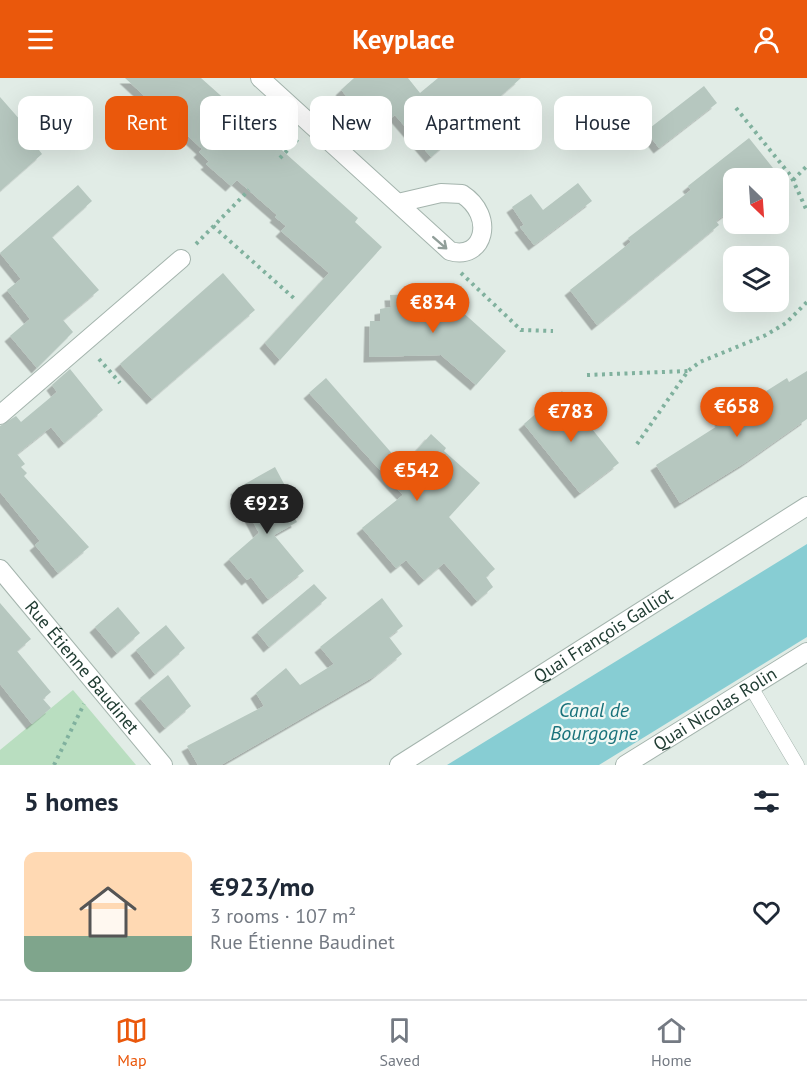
<!DOCTYPE html>
<meta charset="utf-8">
<style>
body{margin:0;font-family:"PT Sans",sans-serif;background:#f6f6f7;color:#1f2937;height:100vh;display:flex;flex-direction:column;font-size:22px;white-space:nowrap}
*{box-sizing:border-box;margin:0}
p{font-size:20px;color:#747a83}
.icon{flex:none;width:33px;height:33px;fill:none;stroke:currentColor;stroke-width:2;stroke-linecap:round;stroke-linejoin:round}
.map{position:relative;height:687px;overflow:hidden}
.drawer{display:flex;flex-direction:column;background:#fff;flex:1}
.drawer>*{flex:none}
.hud{position:absolute;left:18px;top:18px;width:771px;height:54px;display:flex;gap:12px}
.needle{width:39px;rotate:155deg}
.buttons{position:absolute;left:723px;top:90px;display:grid;gap:12px}
.buttons a{display:grid;place-items:center;width:66px;height:66px;border-radius:12px;background:#fff;box-shadow:0 6px 24px #0002;font-size:30px}
.price{position:absolute;translate:-50% -51px;padding:0 14px;border-radius:21px;background:#ea580c;color:#fff;font-size:20px;line-height:39px;filter:drop-shadow(0 2px 3px #0008)}
.price::after{content:'';position:absolute;left:50%;top:36px;width:18px;height:14px;margin-left:-9px;background:inherit;clip-path:polygon(0 0,100% 0,50% 100%)}
.price.active{background:#222;color:#fff}
ul{padding:0;list-style:none}
li{display:flex;align-items:center;gap:18px;height:150px;padding:0 24px}
li span{display:grid;place-items:center;flex:none;width:168px;height:120px;border-radius:12px;color:#555}
li>.icon{margin-inline-start:auto}
span .icon{width:72px;height:72px;fill:#fffc;stroke-width:1}
li b{font-size:26px}
h2{display:flex;justify-content:space-between;align-items:center;height:72px;padding:0 24px;font-size:26px}
.chip{padding:0 21px;border-radius:12px;background:#fff;box-shadow:0 6px 24px #0002;font-size:21px;line-height:54px}
.chip.active{background:#ea580c;color:#fff}
header{display:flex;justify-content:space-between;align-items:center;height:78px;padding:0 24px;background:#ea580c;color:#fff;font-size:27px;font-weight:600}
.tabs{display:flex;justify-content:space-around;align-items:center;height:84px;border-top:2px solid #e0e1e3;background:#fff;font-size:16px;color:#747a83}
.tabs a{display:grid;justify-items:center;gap:3px}
.tabs .active{color:#ea580c}
.map>svg:first-child{display:block}
.green{fill:#b9dec0}
.water{fill:#87cdd3}
.building{fill:#b6c7bf;filter:url(#shadow)}
.lines{fill:none;stroke-linecap:round;stroke-linejoin:round}
.service-casing{stroke:#a4b4ad;stroke-width:15}
.minor-casing{stroke:#a4b4ad;stroke-width:20}
.tertiary-casing{stroke:#a4b4ad;stroke-width:20}
.path{stroke:#80b19e;stroke-width:4;stroke-dasharray:3 4.5;stroke-linecap:butt}
.service{stroke:#fff;stroke-width:14}
.minor{stroke:#fff;stroke-width:18}
.tertiary{stroke:#fff;stroke-width:18}
.oneway{stroke:#909e99}
.labels{text-anchor:middle;stroke-width:4.5;stroke-linejoin:round;paint-order:stroke}
.street-label{font-size:18px;fill:#213d33;stroke:#f1f8f4}
.water-label{font-size:20px;font-style:italic;fill:#19727b;stroke:#f1f8f4}
</style>
<header><svg class="icon" aria-label="menu" viewBox="0 0 24 24"><path d="M4 6h16M4 12h16M4 18h16"/></svg>Keyplace<svg class="icon" aria-label="person" viewBox="0 0 24 24"><circle cx="12" cy="8" r="4"/><path d="M4 21q1-7 8-7t8 7"/></svg></header>
<div class="map">
<svg width="807" height="687" viewBox="0 0 807 687">
<defs>
<filter id="shadow"><feDropShadow dx="-5.5" dy="5.5" stdDeviation="0" flood-color="#0004"/></filter>
</defs>
<rect width="100%" height="100%" fill="#e1ece6"/>
<polygon class="green" points="73,612 136,687 0,687 0,672"/>
<polygon class="water" points="807,466 807,559 599,687 447,687"/>
<g class="building">
<polygon points="125,0 201,0 358,140 355,144 382,169 280,282 265,265 329,195 281,153 286,148 275,139 277,137 237,102 231,108 206,86 209,84 199,74 202,71"/>
<polygon points="354,0 408,0 420,15 438,0 521,0 431,79 395,37 382,47 364,33 362,35 341,12"/>
<polygon points="704,8 717,25 659,70 646,53"/>
<polygon points="0,19 43,68 39,72 42,76 0,113"/>
<polygon points="749,60 781,100 734,100 734,130 716,143 719,147 597,247 570,212 631,164 628,160 691,112 688,108"/>
<polygon points="578,105 592,123 534,167 520,149 524,147 512,129 531,116 543,132"/>
<polygon points="78,107 92,123 52,159 99,212 63,242 73,254 37,290 10,258 30,241 7,212 21,201 0,175"/>
<polygon points="223,195 255,232 152,321 120,286"/>
<polygon points="441,215 506,273 476,307 441,277 369,279 370,243 380,243 380,231 391,229 390,217"/>
<polygon points="70,291 103,332 64,365 51,349 17,376 25,386 21,389 27,395 24,398 89,469 58,495 35,467 40,463 0,414 0,348 16,338 21,344 57,314 52,307"/>
<polygon points="807,293 807,341 746,384 680,425 656,387 722,345 720,342 787,300 789,304"/>
<polygon points="326,300 403,388 431,356 446,370 444,373 480,405 449,439 495,491 486,499 493,509 477,523 444,485 424,502 406,482 396,490 362,450 403,417 309,315"/>
<polygon points="562,313 619,385 580,415 524,346"/>
<polygon points="275,389 290,417 284,420 297,444 274,457 304,493 268,521 251,499 247,502 229,481 259,455 236,411"/>
<polygon points="314,506 327,520 269,569 257,554"/>
<polygon points="382,520 403,548 389,559 402,576 375,598 221,687 198,687 187,668 264,628 256,615 286,590 300,607 334,586 320,569"/>
<polygon points="0,525 31,561 17,573 51,614 43,621 51,630 32,646 0,606"/>
<polygon points="118,529 140,555 117,575 95,549"/>
<polygon points="166,547 185,570 155,596 136,572"/>
<polygon points="168,597 191,628 165,650 140,620"/>
</g>
<g class="lines">
<g class="service-casing">
<polyline id="service" points="751,609 797,687"/>
</g>
<g class="minor-casing">
<g id="minor">
<path d="M260,0L450,173C484,183 496,138 462,116L441,115L398,125"/>
<polyline points="0,337 181,181"/>
<path id="s1" d="M0,491L163,687"/>
<path id="s2" d="M399,687L807,428"/>
</g>
</g>
<g class="tertiary-casing">
<g id="tertiary">
<path id="s3" d="M625,687L807,574"/>
</g>
</g>
<g class="path">
<polyline points="736,30 791,98 807,133"/>
<polyline points="280,80 298,61"/>
<polyline points="793,102 807,88"/>
<polyline points="213,148 296,222"/>
<polyline points="196,166 249,112"/>
<polyline points="461,195 521,252 553,253"/>
<polyline points="99,281 120,305"/>
<polyline points="587,297 688,293"/>
<polyline points="637,366 688,293 700,284 766,257 786,245 807,224"/>
<polyline points="54,687 84,626"/>
</g>
<use href="#service" class="service"/>
<use href="#minor" class="minor"/>
<use href="#tertiary" class="tertiary"/>
</g>
<defs><path id="oneway-shaft" d="M-6 0H5M1.5-3L5.5 0L1.5 3" fill="none" stroke-width="1.6" stroke-linecap="round" stroke-linejoin="round" transform="scale(1.5)"/></defs>
<use class="oneway" href="#oneway-shaft" transform="translate(440 165) rotate(41)"/>
<g class="labels">
<g class="street-label">
<text dy="6" stroke="none"><textPath href="#s2" startOffset="242">Quai François Galliot</textPath></text>
<text dy="6" stroke="none"><textPath href="#s1" startOffset="128">Rue Étienne Baudinet</textPath></text>
<text dy="6" stroke="none"><textPath href="#s3" startOffset="106">Quai Nicolas Rolin</textPath></text>
</g>
<g class="water-label">
<text x="594" y="639">Canal de<tspan x="594" dy="23">Bourgogne</tspan></text>
</g>
</g>
</svg>
<div class="buttons">
<a><svg class="needle" viewBox="-14 -14 28 28"><path d="M0-13l5 13h-10z" fill="#e53935"/><path d="M0 13l5-13h-10z" fill="#747a83"/></svg></a>
<a><svg class="icon" aria-label="layers" viewBox="0 0 24 24"><path d="M12 4l9 5-9 5-9-5zM3 14l9 5 9-5"/></svg></a>
</div>
<b class="price" style="left:433px;top:256px">€834</b>
<b class="price" style="left:737px;top:360px">€658</b>
<b class="price" style="left:571px;top:365px">€783</b>
<b class="price" style="left:417px;top:424px">€542</b>
<b class="price active" style="left:267px;top:457px">€923</b>
<div class="hud">
<a class="chip">Buy</a>
<a class="chip active">Rent</a>
<a class="chip">Filters</a>
<a class="chip">New</a>
<a class="chip">Apartment</a>
<a class="chip">House</a>
</div>
</div>
<section class="drawer">
<h2>5 homes<svg class="icon" aria-label="filters" viewBox="0 0 24 24"><path d="M4 7h16M4 17h16"/><circle cx="9" cy="7" r="2"/><circle cx="15" cy="17" r="2"/></svg></h2>
<ul>
<li><span style="background:linear-gradient(#ffd9b3 70%,#7fa58c 0)"><svg class="icon" aria-label="home" viewBox="0 0 24 24"><path d="M3 11l9-7 9 7M6 9v11h12V9"/></svg></span><div><b>€923/mo</b><p>3 rooms · 107 m²</p><p>Rue Étienne Baudinet</p></div><svg class="icon" aria-label="heart" viewBox="0 0 24 24"><path d="M12 20l-8-8c-3-5 5-10 8-4 3-6 11-1 8 4z"/></svg></li>
</ul>
</section>
<nav class="tabs">
<a class="active"><svg class="icon" aria-label="map" viewBox="0 0 24 24"><path d="M3 6l6-2 6 2 6-2v14l-6 2-6-2-6 2zM9 4v14M15 6v14"/></svg>Map</a>
<a><svg class="icon" aria-label="saved" viewBox="0 0 24 24"><path d="M7 4h10v16l-5-4-5 4z"/></svg>Saved</a>
<a><svg class="icon" aria-label="home" viewBox="0 0 24 24"><path d="M3 11l9-7 9 7M6 9v11h12V9"/></svg>Home</a>
</nav>
